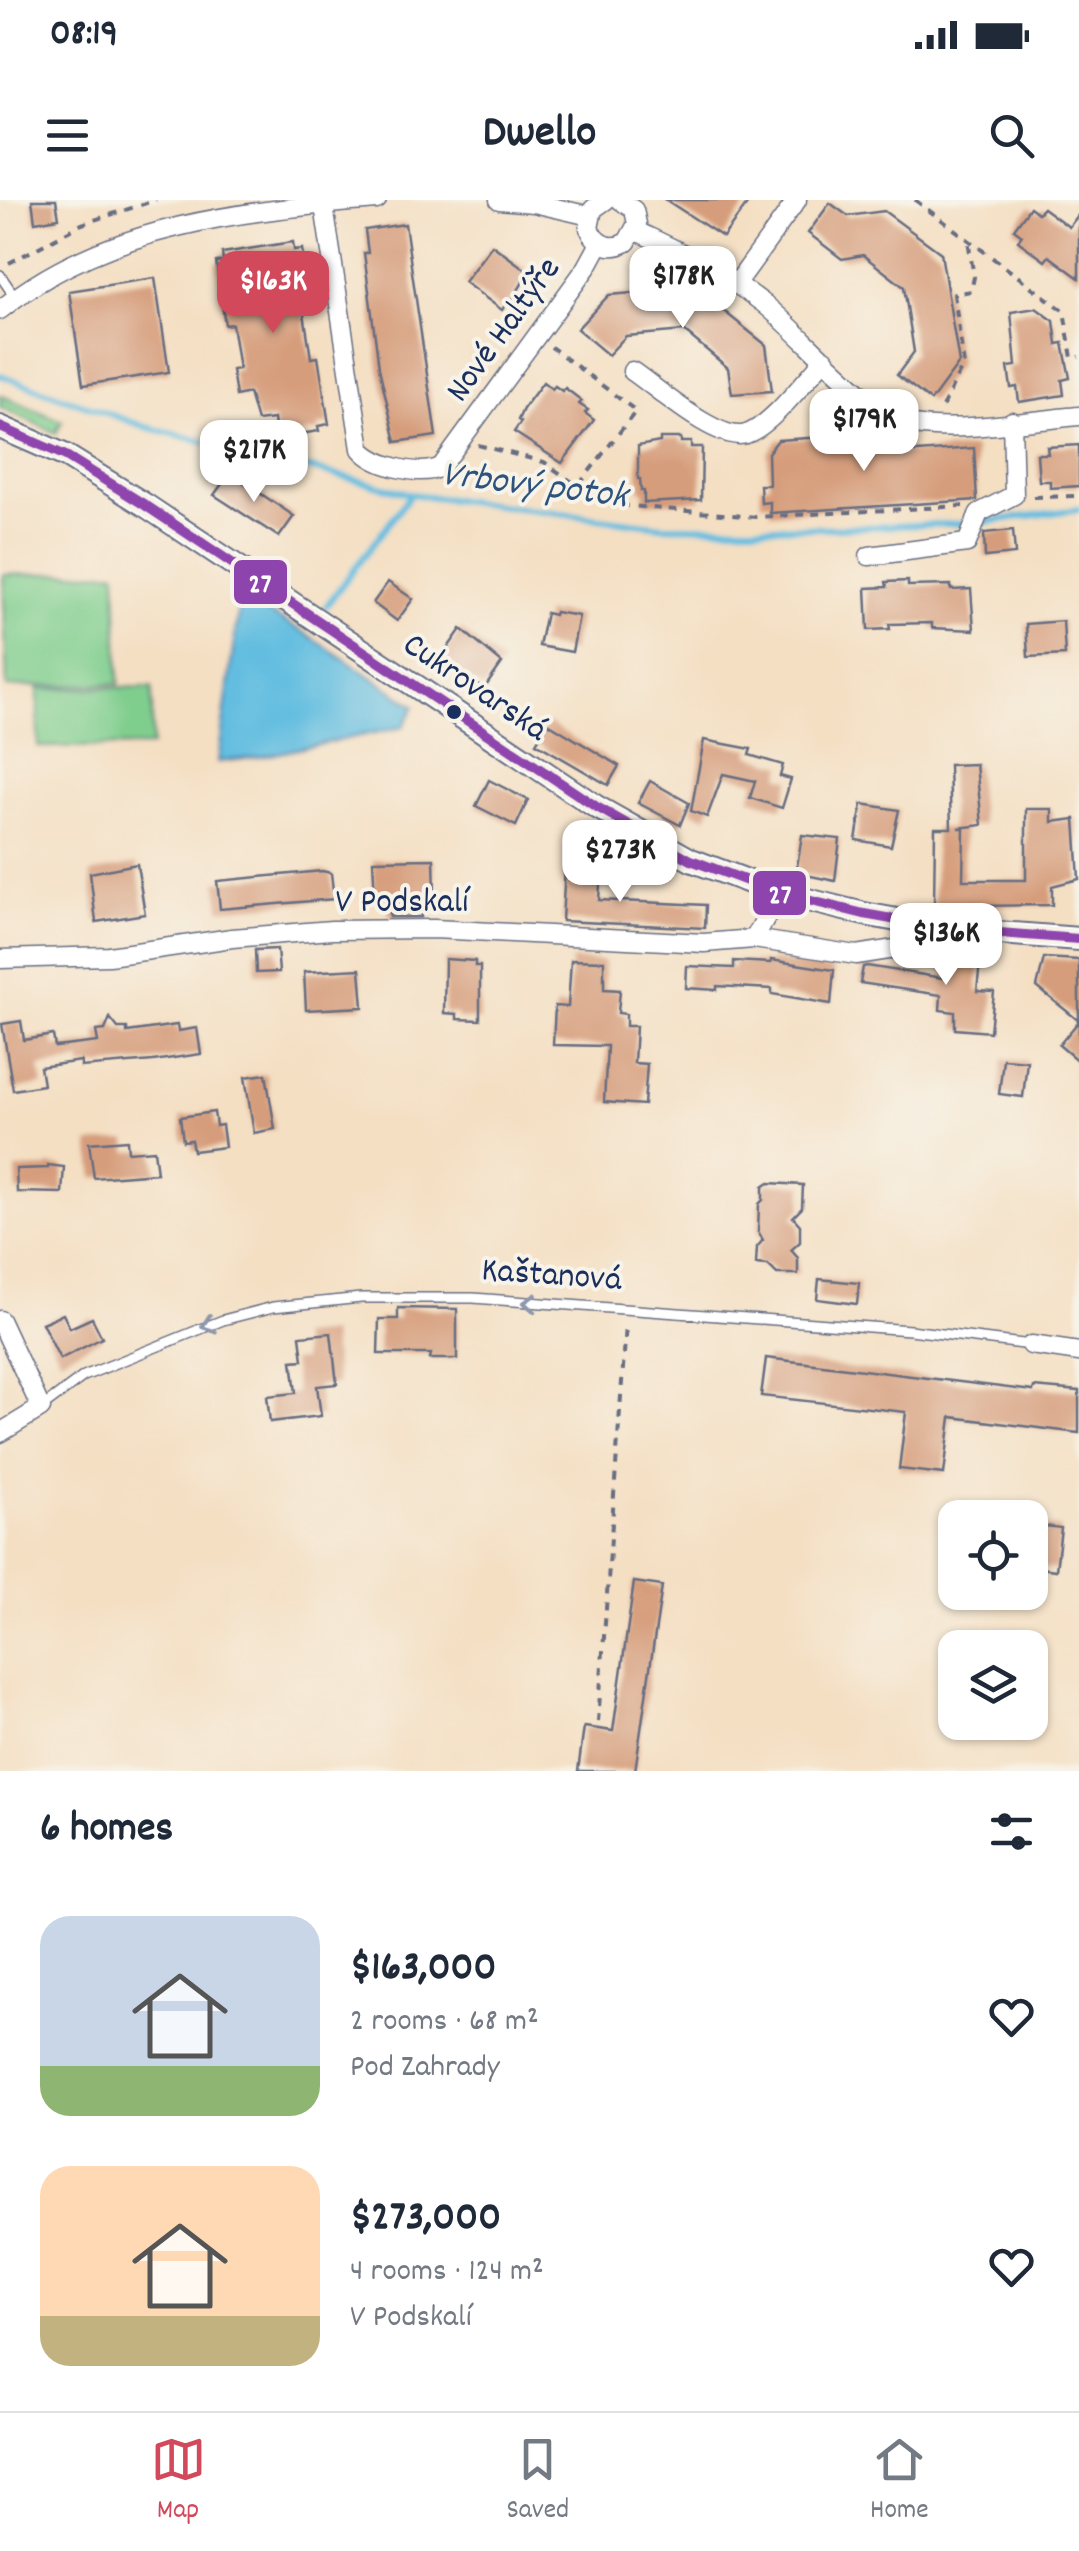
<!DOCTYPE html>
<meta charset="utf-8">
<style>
body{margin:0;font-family:Dekko,sans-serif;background:#f2f2f3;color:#1f2937;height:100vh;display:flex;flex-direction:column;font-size:38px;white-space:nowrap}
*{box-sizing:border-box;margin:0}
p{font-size:32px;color:#747a83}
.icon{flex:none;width:55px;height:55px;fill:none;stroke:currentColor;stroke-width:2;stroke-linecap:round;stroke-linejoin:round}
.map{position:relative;height:1571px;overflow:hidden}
.sheet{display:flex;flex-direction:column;background:#fff;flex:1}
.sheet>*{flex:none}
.tools{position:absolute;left:938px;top:1300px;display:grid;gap:20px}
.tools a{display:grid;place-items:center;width:110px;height:110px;border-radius:20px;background:#fff;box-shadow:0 2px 8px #0004;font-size:50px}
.price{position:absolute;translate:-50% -85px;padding:0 22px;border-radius:20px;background:#fff;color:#222;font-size:32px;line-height:65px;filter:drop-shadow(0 2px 5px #0008)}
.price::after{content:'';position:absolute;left:50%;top:60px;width:30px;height:22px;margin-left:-15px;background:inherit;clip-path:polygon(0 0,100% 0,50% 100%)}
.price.selected{background:#d1495b;color:#fff}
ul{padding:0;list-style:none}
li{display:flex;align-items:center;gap:30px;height:250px;padding:0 40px}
li span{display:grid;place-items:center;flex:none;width:280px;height:200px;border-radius:30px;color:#555}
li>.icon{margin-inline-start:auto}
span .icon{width:120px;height:120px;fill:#fffc;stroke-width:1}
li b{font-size:42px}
h2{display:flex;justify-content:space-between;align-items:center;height:120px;padding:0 40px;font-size:42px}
.status{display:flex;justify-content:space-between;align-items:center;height:70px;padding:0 50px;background:#fff;direction:ltr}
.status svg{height:28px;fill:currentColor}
header{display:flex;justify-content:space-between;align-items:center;height:130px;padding:0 40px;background:#fff;font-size:45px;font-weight:700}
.tab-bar{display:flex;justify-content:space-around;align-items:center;height:140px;border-top:2px solid #e0e1e3;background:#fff;font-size:28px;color:#747a83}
.tab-bar a{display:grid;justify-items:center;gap:5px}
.tab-bar .selected{color:#d1495b}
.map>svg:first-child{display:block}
.green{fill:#80ce8e;stroke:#4e7e76;stroke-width:2.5}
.water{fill:#62bde0;stroke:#3e769f;stroke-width:2.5}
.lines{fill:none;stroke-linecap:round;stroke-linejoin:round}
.stream{stroke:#62bde0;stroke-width:6}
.building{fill:#d69d7c}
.lane-casing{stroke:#676d81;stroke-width:12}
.street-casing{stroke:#676d81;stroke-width:21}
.secondary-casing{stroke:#676d81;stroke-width:26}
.path{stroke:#676d81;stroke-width:4;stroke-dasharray:8 8;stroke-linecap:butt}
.lane{stroke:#fff;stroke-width:9}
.street{stroke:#fff;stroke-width:18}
.secondary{stroke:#fff;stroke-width:22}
.bus-1-casing{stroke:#f7f3e8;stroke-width:18}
.bus-1{stroke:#8e44ad;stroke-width:10}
.oneway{stroke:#8d97ae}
.bus-dot{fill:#1b2f5e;stroke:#f7f3e8;stroke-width:4}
.labels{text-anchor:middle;stroke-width:8;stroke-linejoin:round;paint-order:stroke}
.street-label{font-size:35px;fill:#1b2f5e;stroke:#f7f3e8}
.water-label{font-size:38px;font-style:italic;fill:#2d527e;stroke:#f7f3e8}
.line-badge{stroke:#f7f3e8;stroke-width:4}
.badge-label{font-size:28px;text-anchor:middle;font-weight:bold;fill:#fff}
</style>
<div class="status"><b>08:19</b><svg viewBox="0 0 49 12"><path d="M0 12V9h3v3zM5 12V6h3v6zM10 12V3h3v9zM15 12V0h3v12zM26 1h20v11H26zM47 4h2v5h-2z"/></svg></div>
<header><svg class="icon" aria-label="menu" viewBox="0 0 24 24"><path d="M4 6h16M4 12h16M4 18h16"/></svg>Dwello<svg class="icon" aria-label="search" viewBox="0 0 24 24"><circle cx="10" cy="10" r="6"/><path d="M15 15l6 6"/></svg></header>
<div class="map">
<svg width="1079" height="1571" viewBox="0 0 1079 1571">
<rect width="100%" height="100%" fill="#f7f3e8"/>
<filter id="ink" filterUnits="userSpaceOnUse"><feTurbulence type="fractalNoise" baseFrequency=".01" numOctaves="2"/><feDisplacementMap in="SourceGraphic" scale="20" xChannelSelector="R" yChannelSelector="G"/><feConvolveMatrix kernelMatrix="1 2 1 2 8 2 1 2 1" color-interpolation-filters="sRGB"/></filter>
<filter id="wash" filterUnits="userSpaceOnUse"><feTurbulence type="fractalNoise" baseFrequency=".0048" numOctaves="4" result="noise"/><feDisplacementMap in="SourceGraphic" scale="40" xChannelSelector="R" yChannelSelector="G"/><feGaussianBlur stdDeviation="2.25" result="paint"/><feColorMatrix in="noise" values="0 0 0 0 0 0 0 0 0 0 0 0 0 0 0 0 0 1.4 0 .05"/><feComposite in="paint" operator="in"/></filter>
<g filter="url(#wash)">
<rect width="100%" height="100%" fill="#f4dfc3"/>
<g class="green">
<polygon points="0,195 62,221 56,233 0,207"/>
<polygon points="116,372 119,484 7,487 3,375"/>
<polygon points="152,487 152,546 38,547 38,489"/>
</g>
<polygon class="water" points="240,397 305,433 415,506 403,527 260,557 218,562"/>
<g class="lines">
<g class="stream">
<polyline points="0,175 146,227 411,294 662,326 833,328 977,323 1079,309"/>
<polyline points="326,406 411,294"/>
</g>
</g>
<g id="blocks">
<g class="building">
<polygon points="32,0 56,0 59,18 35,22"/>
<polygon points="666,0 750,0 723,37"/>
<polygon points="830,3 848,16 884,11 941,53 959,163 931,201 897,175 914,152 904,87 863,55 842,59 808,33"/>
<polygon points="1030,7 1038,13 1043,8 1069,27 1079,14 1079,78 1049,56 1045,61 1018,41 1022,35 1014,29"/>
<polygon points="405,24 436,236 396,242 379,168 364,53 368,53 365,30"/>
<polygon points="293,42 294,50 302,49 311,112 304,113 311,158 318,157 329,224 318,226 319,231 281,237 281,233 276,234 274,219 257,221 249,193 236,196 232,170 239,169 232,124 225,125 216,62 223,61 222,53"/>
<polygon points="492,45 529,72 511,102 509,100 502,110 464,82"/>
<polygon points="155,78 169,172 83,185 69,91"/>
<polygon points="695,88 766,145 772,191 732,194 728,168 684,131 626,136 608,155 577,129 609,95"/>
<polygon points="1036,108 1054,121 1057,144 1063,143 1070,178 1062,180 1064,195 1019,202 1017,187 1011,188 1008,167 1016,166 1011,112"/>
<polygon points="543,182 552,189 555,186 562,191 565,188 582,201 579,204 588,210 585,213 594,220 562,263 514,232 521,222 518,220 523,209"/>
<polygon points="884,233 895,240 902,253 974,248 977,300 770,313 770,302 761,303 760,285 769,285 768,253 778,240"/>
<polygon points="660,238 681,238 681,242 691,242 691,247 702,247 701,300 644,303 644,291 641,291 640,279 638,279 638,246 660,242"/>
<polygon points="1079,245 1079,286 1050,288 1050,281 1039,281 1037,254 1048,254 1047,247"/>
<polygon points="230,273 294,316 279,337 214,295"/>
<polygon points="1013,330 1015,354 985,357 984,333"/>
<polygon points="908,381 908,386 951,385 951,390 971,389 974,430 932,428 932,423 889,424 890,429 868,430 866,388 887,387 886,382"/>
<polygon points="388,382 413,399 397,421 373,403"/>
<polygon points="555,412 579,416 572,452 539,446 546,413 554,415"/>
<polygon points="1063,421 1065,455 1028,457 1026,424"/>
<polygon points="461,429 502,463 484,489 440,459"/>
<polygon points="548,523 619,566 608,585 536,543"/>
<polygon points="704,540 751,549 749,555 783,565 780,576 791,579 782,608 750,598 755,581 723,574 707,617 691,611"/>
<polygon points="976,564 982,625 958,628 964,628 963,680 1026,680 1026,609 1052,609 1052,622 1075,619 1079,679 1052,686 1052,705 973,706 967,715 960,705 934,706 935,628 951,628 949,565"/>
<polygon points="489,580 528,600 516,626 476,606"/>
<polygon points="650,581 689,603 680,625 638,603"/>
<polygon points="862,604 899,610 891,646 856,640"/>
<polygon points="802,635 840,639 835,681 796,673"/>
<polygon points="434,659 435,697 425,697 425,705 421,705 421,717 390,717 385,699 375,699 373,660"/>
<polygon points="137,664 145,714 96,722 90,673"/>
<polygon points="565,666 601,667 599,700 706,705 705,728 562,721"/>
<polygon points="322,671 331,673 334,699 220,709 217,681"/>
<polygon points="277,749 279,772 256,773 255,750"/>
<polygon points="947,749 981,752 977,791 994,792 990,832 955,829 955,812 940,810 941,795 860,783 863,767 867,766 943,778"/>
<polygon points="1044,758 1079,760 1079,862 1059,845 1079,821 1037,787"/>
<polygon points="445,759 475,761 475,766 480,766 480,820 457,819 457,814 444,813"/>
<polygon points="571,760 604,761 604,789 620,790 618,813 626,814 626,826 636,826 634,863 647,864 644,905 604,902 607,846 553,845 555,806 568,807"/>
<polygon points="771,760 834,770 831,804 772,794 772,789 717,786 717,790 686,788 687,766 734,768 734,761 771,763"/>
<polygon points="360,769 363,807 306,810 304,772"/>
<polygon points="110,818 118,828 127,828 127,832 177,825 178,831 197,828 201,854 153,861 81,867 81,861 40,867 43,885 13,890 2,824 21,821 24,840 53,835 55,847 98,842 96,831 105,830"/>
<polygon points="1003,859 1027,861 1023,897 999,894"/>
<polygon points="266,874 275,929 254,933 245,877"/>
<polygon points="214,912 216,926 222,925 225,947 193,951 191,940 183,941 180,917"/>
<polygon points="127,940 128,952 154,950 157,973 94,978 89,943"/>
<polygon points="48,965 64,967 62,993 17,992 16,969 48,968"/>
<polygon points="769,983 803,985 802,1008 793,1017 800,1025 800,1042 791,1050 798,1058 798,1074 777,1074 768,1065 756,1064 757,1047 763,1040 758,1031 759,1004 763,1000 763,987"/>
<polygon points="819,1079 859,1083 857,1104 817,1099"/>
<polygon points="398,1108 457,1109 457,1159 430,1159 431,1154 378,1154 379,1119 398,1119"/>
<polygon points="63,1114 70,1128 92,1118 102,1138 60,1159 42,1123"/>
<polygon points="331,1133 337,1184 317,1186 321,1216 270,1222 267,1196 296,1193 292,1161 303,1160 300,1136"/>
<polygon points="766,1158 1033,1191 1034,1187 1079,1191 1079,1233 951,1217 944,1274 899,1269 906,1212 761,1196"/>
<polygon points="1030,1324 1061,1328 1056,1370 1030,1367"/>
<polygon points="634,1382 662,1386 635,1571 578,1571 584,1527 613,1531"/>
</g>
</g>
</g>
<g filter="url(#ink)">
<use href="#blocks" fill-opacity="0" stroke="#676d81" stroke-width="2.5"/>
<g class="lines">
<g class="lane-casing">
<g id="lane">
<polyline points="0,75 15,97"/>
<polyline points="41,1208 84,1176 223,1120 273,1107 361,1098 473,1098 910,1130 1031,1145"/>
</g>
</g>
<g class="street-casing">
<g id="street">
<polyline points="499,0 534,3 590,16"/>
<path d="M606,0L593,9L589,28C596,45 611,51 627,42L637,24L634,10L620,0"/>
<path d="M324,6L361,249C375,266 420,277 441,267L587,67L600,43"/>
<path d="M636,31C680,51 724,73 763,103C799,131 871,215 910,224C955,234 1032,220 1079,216"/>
<polyline points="737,83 797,0"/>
<path d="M0,110C105,24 247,10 377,0"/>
<path d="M632,171C656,187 718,243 746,234C770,227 807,178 825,159"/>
<polyline points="869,356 967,343 979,313 1014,295 1012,221"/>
<polyline points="754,739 856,755 927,744 947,729"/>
<polyline points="0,759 109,756 232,738 332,730 434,729 704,743 754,739 779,693"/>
<polyline points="0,1120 41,1208 0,1233"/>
<polyline points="1031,1145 1079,1152"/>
</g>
</g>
<g class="secondary-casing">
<polyline id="secondary" points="0,227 66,256 145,305 595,606 691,660 779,693 864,714 947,729 1079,739"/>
</g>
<g class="path">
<polyline points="915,0 1064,111 1072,158 1079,157"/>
<polyline points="9,63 82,24 156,0"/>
<path d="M942,207C951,193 953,181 964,166L954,94L971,91L974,77L968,40"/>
<polyline points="478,245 544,262 578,286 636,211 551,147"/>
<polyline points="578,286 607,304 756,317 963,306"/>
<polyline points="1034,297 1079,296"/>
<polyline points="598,1522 626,1125"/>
</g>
<use href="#lane" class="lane"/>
<use href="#street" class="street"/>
<use href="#secondary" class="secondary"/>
<g class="bus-1-casing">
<polyline id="bus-1" points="0,227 66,256 145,305 595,606 691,660 779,693 864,714 947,729 1079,739"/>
</g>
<use href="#bus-1" class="bus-1"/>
</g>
<defs><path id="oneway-chevron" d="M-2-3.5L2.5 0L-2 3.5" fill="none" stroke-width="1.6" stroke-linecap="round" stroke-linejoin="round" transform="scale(2.5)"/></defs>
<g class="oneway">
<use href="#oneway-chevron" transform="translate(530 1103) rotate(-176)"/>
<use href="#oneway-chevron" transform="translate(208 1125) rotate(160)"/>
</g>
</g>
<circle class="bus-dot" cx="454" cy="512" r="9"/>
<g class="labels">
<g class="street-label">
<text transform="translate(501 128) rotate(-54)" y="12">Nové Haltýře</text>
<text transform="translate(477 485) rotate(34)" y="12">Cukrovarská</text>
<text x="402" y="711">V Podskalí</text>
<text transform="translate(552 1072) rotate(4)" y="12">Kaštanová</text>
</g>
<g class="water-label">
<text transform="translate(535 282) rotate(7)" y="13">Vrbový potok</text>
</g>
</g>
<g class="line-badge">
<rect x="232" y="358" width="57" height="48" rx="10" fill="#8e44ad"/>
<rect x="751" y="669" width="57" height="48" rx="10" fill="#8e44ad"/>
</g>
<g class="badge-label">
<text x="260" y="392">27</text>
<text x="780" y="703">27</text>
</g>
</svg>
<div class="tools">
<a><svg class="icon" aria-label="locate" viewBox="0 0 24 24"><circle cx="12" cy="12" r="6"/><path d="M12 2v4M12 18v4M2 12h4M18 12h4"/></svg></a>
<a><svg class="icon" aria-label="layers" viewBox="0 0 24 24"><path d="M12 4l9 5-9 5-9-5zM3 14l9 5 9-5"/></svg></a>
</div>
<b class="price" style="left:683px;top:131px">$178K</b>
<b class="price selected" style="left:273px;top:136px">$163K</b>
<b class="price" style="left:864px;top:274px">$179K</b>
<b class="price" style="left:254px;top:305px">$217K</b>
<b class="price" style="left:620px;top:705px">$273K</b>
<b class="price" style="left:946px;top:788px">$136K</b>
</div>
<section class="sheet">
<h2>6 homes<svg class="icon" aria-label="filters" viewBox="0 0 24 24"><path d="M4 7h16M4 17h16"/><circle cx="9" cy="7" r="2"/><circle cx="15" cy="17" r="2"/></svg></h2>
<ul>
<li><span style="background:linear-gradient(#c9d6e8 75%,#8fb573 0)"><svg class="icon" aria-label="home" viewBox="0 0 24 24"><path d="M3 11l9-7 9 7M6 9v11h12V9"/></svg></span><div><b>$163,000</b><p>2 rooms · 68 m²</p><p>Pod Zahrady</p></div><svg class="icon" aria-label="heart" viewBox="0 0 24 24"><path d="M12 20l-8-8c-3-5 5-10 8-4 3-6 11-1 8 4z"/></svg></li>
<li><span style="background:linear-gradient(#ffd9b3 75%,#c2b280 0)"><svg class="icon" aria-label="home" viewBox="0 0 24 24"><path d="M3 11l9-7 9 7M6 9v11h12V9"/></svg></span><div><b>$273,000</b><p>4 rooms · 124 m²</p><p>V Podskalí</p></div><svg class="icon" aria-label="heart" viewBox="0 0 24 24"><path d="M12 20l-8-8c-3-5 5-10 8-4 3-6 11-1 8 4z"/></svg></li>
</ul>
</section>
<nav class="tab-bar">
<a class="selected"><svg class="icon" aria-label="map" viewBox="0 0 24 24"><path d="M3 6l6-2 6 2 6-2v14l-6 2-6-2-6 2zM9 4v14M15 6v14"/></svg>Map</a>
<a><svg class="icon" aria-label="saved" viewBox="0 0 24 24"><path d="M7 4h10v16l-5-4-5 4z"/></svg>Saved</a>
<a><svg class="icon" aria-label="home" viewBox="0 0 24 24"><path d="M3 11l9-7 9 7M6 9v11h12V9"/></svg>Home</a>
</nav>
